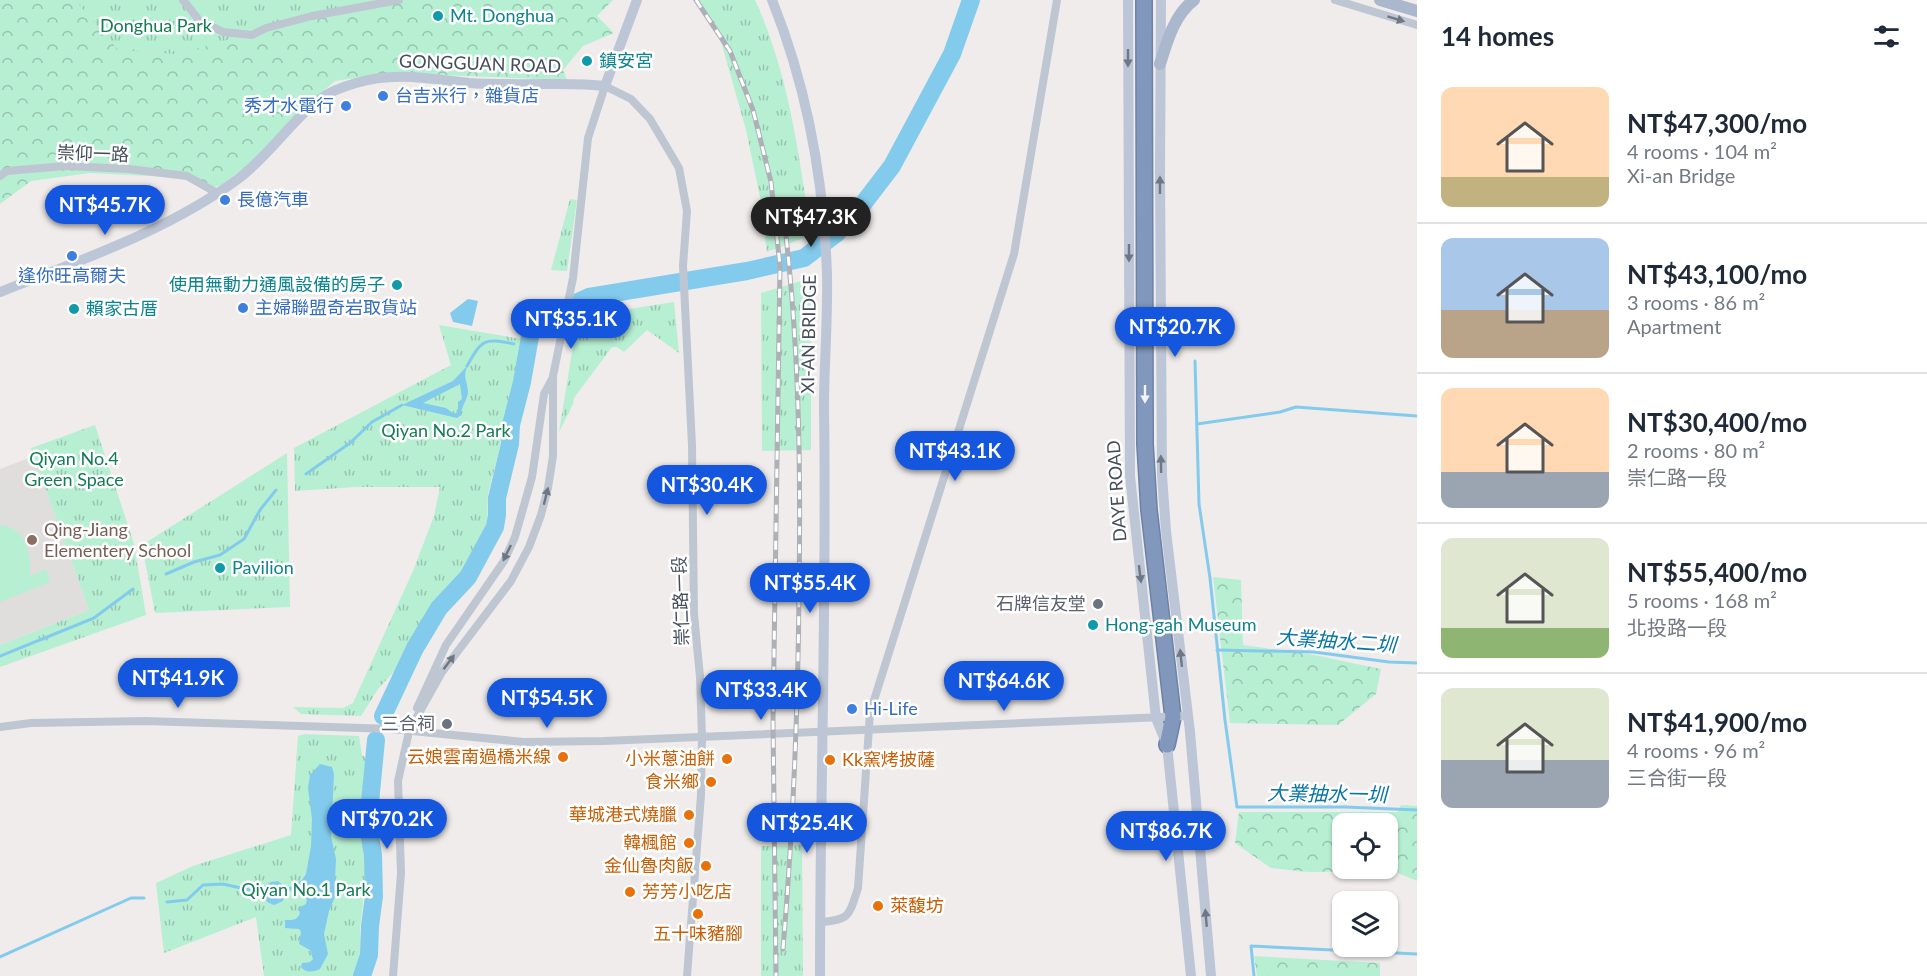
<!DOCTYPE html>
<meta charset="utf-8">
<style>
body{margin:0;font-family:Lato,"Noto Sans TC",sans-serif;background:#f2f2f3;color:#1f2937;height:100vh;display:flex;flex-direction:column;font-size:22px;white-space:nowrap}
*{box-sizing:border-box;margin:0}
p{font-size:20px;color:#747a83}
.icon{flex:none;width:33px;height:33px;fill:none;stroke:currentColor;stroke-width:2;stroke-linecap:round;stroke-linejoin:round}
.map{position:relative;flex:1;overflow:hidden}
.panel{display:flex;flex-direction:column;background:#fff;width:510px}
.panel>*{flex:none}
.controls{position:absolute;left:1332px;top:813px;display:grid;gap:12px}
.controls a{display:grid;place-items:center;width:66px;height:66px;border-radius:12px;background:#fff;box-shadow:0 2px 4px #0004;font-size:30px}
.price{position:absolute;translate:-50% -51px;padding:0 14px;border-radius:21px;background:#1556df;color:#fff;font-size:20px;line-height:39px;filter:drop-shadow(0 2px 3px #0008)}
.price::after{content:'';position:absolute;left:50%;top:36px;width:18px;height:14px;margin-left:-9px;background:inherit;clip-path:polygon(0 0,100% 0,50% 100%)}
.price.on{background:#222;color:#fff}
ul{padding:0;list-style:none}
li{display:flex;align-items:center;gap:18px;height:150px;padding:0 24px}
li+li{border-top:2px solid #e0e1e3}
li span{display:grid;place-items:center;flex:none;width:168px;height:120px;border-radius:12px;color:#555}
li>.icon{margin-inline-start:auto}
span .icon{width:72px;height:72px;fill:#fffc;stroke-width:1}
li b{font-size:26px}
h2{display:flex;justify-content:space-between;align-items:center;height:72px;padding:0 24px;font-size:26px}
main{display:flex;flex:1;min-height:0}
.map>svg:first-child{display:block}
.education{fill:#e0dddd}
.green{fill:#b7efd3}
.forest{fill:url(#forest-crowns);fill-rule:evenodd}
.park{fill:url(#park-tufts)}
.water{fill:#83cbed;fill-rule:evenodd}
.lines{fill:none;stroke-linecap:round;stroke-linejoin:round}
.stream{stroke:#83cbed;stroke-width:3}
.river{stroke:#83cbed;stroke-width:18}
.highway-casing{stroke:#6d82a8;stroke-width:18}
.street{stroke:#bec6d2;stroke-width:8}
.secondary{stroke:#bdc6d6;stroke-width:10}
.primary{stroke:#aab7cc;stroke-width:12}
.highway{stroke:#8197bc;stroke-width:15}
.rail-casing{stroke:#adb0b6;stroke-width:5}
.rail{stroke:#fff;stroke-width:3;stroke-dasharray:9;stroke-linecap:butt}
.oneway{fill:#6f7783}
.oneway2{fill:#6e7785}
.oneway3{fill:#f2f5f8}
.culture-dot{fill:#0f9aa8;stroke:#fff;stroke-width:2}
.shop-dot{fill:#3f7fe0;stroke:#fff;stroke-width:2}
.education-dot{fill:#8d6e63;stroke:#fff;stroke-width:2}
.worship-dot{fill:#6b7280;stroke:#fff;stroke-width:2}
.food-dot{fill:#e8710a;stroke:#fff;stroke-width:2}
.labels{text-anchor:middle;stroke-width:5;stroke-linejoin:round;paint-order:stroke}
.culture-label{font-size:18px;fill:#0d838f;stroke:#fff;text-anchor:start}
.park-label{font-size:18px;fill:#147b53;stroke:#fff}
.street-label{font-size:18px;fill:#444d59;stroke:#fff}
.shop-label{font-size:18px;fill:#366cbe;stroke:#fff;text-anchor:start}
.education-label{font-size:18px;fill:#785e54;stroke:#fff;text-anchor:start}
.worship-label{font-size:18px;fill:#5b616d;stroke:#fff;text-anchor:end}
.food-label{font-size:18px;fill:#c56008;stroke:#fff;text-anchor:end}
.water-label{font-size:20px;font-style:italic;fill:#0974a7;stroke:#fff}
</style>
<main>
<div class="map">
<svg width="1417" height="976" viewBox="0 0 1417 976">
<defs>
<pattern id="forest-crowns" width="20" height="18" patternUnits="userSpaceOnUse" patternTransform="scale(1.5)"><rect width="20" height="18" fill="#b7efd3"/><path d="M2 6a3 3 0 1 1 6 0M12 15a3 3 0 1 1 6 0" fill="none" stroke="#96c4ae"/></pattern>
<pattern id="park-tufts" width="24" height="20" patternUnits="userSpaceOnUse" patternTransform="scale(1.5)"><rect width="24" height="20" fill="#b7efd3"/><path d="M3 7l-1-3M5 7V3M7 7l1-3M15 17l-1-3M17 17v-4M19 17l1-3" fill="none" stroke="#96c4ae"/></pattern>
</defs>
<rect width="100%" height="100%" fill="#efeceb"/>
<polygon class="education" points="34,456 89,610 0,645 0,469"/>
<path class="green" d="M0,525C26,527 32,554 30,576L46,569L50,582L0,602Z"/>
<g class="forest">
<polygon points="0,0 613,0 597,16 614,33 583,46 563,70 567,80 390,73 335,81 294,116 256,159 221,185 205,190 188,178 90,173 31,181 0,204"/>
<polygon points="1213,577 1241,580 1243,645 1314,655 1381,669 1376,694 1338,725 1230,723"/>
<path d="M1401,805L1417,806V881L1393,871L1308,872L1271,868L1235,843L1239,812H1398ZM1342,824H1388V868H1342Z"/>
<polygon points="1254,956 1380,963 1380,976 1257,976"/>
</g>
<g class="park">
<polygon points="75,0 393,0 258,30 211,45 175,54 118,50"/>
<path d="M693,0H755C789,74 799,155 811,235L767,252L760,197L746,130L717,27Z"/>
<polygon points="570,199 577,200 567,271 551,270"/>
<polygon points="811,278 811,450 762,451 761,293"/>
<polygon points="674,302 679,353 647,330 624,352 617,347 612,347 574,398 573,404 559,432 577,321 596,314"/>
<polygon points="439,325 527,340 488,494 487,527 463,572 437,606 434,622 425,638 378,689 361,716 301,714 293,707 343,708 353,703 413,571 434,516 440,487 356,487 295,491 294,448 451,365"/>
<polygon points="95,425 134,544 146,615 0,667 0,645 89,610 31,448"/>
<polygon points="287,453 290,607 155,613 142,545"/>
<polygon points="304,734 359,736 362,755 367,759 363,822 367,856 366,876 360,929 361,955 356,976 264,976 256,917 164,953 156,883 193,866 291,835 298,736"/>
<polygon points="802,845 803,976 761,976 761,846"/>
</g>
<g class="water">
<polygon points="468,299 478,301 472,326 453,322 450,313"/>
<path d="M467,366C463,379 467,379 468,391C468,400 461,406 461,415L457,418L402,405L453,381ZM460,384L462,399L458,402V412L454,414L446,408L423,403Z"/>
<path d="M320,764L332,767L334,774L331,836L336,859L335,881L337,892L329,911L324,934L328,954L320,969C314,972 305,973 301,967L302,963L310,962L313,959L310,950L299,944L301,932L299,929L285,928V920C292,920 297,921 300,913L298,908L306,904L307,900L298,889L286,892L283,901L274,905C266,903 261,895 254,891L271,882L278,881L285,887H290L302,880L306,874L311,846L312,819L308,788L310,775Z"/>
</g>
<g class="lines">
<g class="stream">
<polyline points="1195,361 1199,504 1210,578 1225,720 1237,807 1345,807 1417,810"/>
<path d="M467,366C482,339 484,338 514,344"/>
<polyline points="1197,424 1280,412 1296,407 1417,416"/>
<polyline points="306,474 350,443 372,422 402,405"/>
<polyline points="166,574 194,562 220,555 244,539 260,510 276,490"/>
<polyline points="1217,650 1314,652 1389,662 1417,663"/>
<polyline points="0,656 94,618 133,589"/>
<polyline points="167,902 187,900 203,885 223,884 254,891"/>
<polyline points="0,957 131,898 144,898"/>
<polyline points="1254,976 1251,946 1417,954"/>
</g>
<g class="river">
<polyline points="578,302 589,297 747,271 804,258 837,233 856,213 892,166 952,54 971,0"/>
<polyline points="383,716 415,648 439,608 468,577 495,527 497,515 497,498 510,444 511,425 522,382 531,331 540,321 554,313"/>
<polyline points="362,976 369,955 370,926 374,896 373,855 369,831 369,813 376,740"/>
</g>
<g class="highway-casing">
<polyline id="highway" points="1144,0 1145,444 1149,510 1173,717 1167,745"/>
</g>
<g class="street">
<polyline points="183,0 199,20 223,32 252,35 266,28 312,16 399,0"/>
<polyline points="1335,0 1417,25"/>
<polyline points="0,176 7,171 65,166 129,169 187,176 217,193"/>
<polyline points="417,708 446,645 504,561 515,537 532,477 544,394 553,377"/>
<polyline points="0,727 31,723 145,721 392,729 524,742 604,741 1187,716"/>
<polyline points="409,731 442,672 511,581 529,547 541,515 548,488 553,456 553,376 573,278 588,138 605,86 631,99 650,119 679,168 687,211 683,266 692,445 694,614 700,677 702,737 701,795 687,976"/>
<path d="M820,922C851,920 849,915 858,888L870,713L1014,254L1057,0"/>
<polyline points="393,976 401,873 398,781 410,727"/>
</g>
<g class="secondary">
<path d="M772,0C807,87 824,182 827,275C828,319 824,363 824,408C827,597 820,787 820,976"/>
<polyline points="1128,0 1130,476 1156,718 1167,745 1191,976"/>
<polyline points="1161,0 1160,174 1162,475 1166,531 1190,732 1211,976"/>
<path d="M0,292C81,260 167,231 238,179C270,155 291,120 323,97C331,91 346,86 356,83C394,71 431,79 469,83C483,84 496,84 510,84C541,85 574,82 605,86L637,0"/>
</g>
<g class="primary">
<polyline points="1380,0 1417,11"/>
<path d="M1160,64C1167,42 1174,15 1194,0"/>
</g>
<use href="#highway" class="highway"/>
<g class="rail-casing">
<g id="rail">
<polyline points="696,0 730,51 753,110 771,182 780,266 773,721 776,976"/>
<path d="M782,203C799,332 801,462 799,592C798,711 793,830 783,949"/>
</g>
</g>
<use href="#rail" class="rail"/>
</g>
<defs><path id="oneway-solid" d="M-6-.8H1V-3.2L6.5 0L1 3.2V.8H-6Z" transform="scale(1.5)"/></defs>
<g class="oneway">
<use href="#oneway-solid" transform="translate(1396 19) rotate(17)"/>
<use href="#oneway-solid" transform="translate(546 496) rotate(-76)"/>
<use href="#oneway-solid" transform="translate(507 553) rotate(116)"/>
<use href="#oneway-solid" transform="translate(449 662) rotate(-53)"/>
</g>
<g class="oneway2">
<use href="#oneway-solid" transform="translate(1128 58) rotate(90)"/>
<use href="#oneway-solid" transform="translate(1160 185) rotate(-90)"/>
<use href="#oneway-solid" transform="translate(1129 253) rotate(90)"/>
<use href="#oneway-solid" transform="translate(1161 464) rotate(-91)"/>
<use href="#oneway-solid" transform="translate(1140 574) rotate(83)"/>
<use href="#oneway-solid" transform="translate(1181 658) rotate(-96)"/>
<use href="#oneway-solid" transform="translate(1206 918) rotate(-95)"/>
</g>
<use class="oneway3" href="#oneway-solid" transform="translate(1145 394) rotate(90)"/>
<g class="culture-dot">
<circle cx="438" cy="16" r="6"/>
<circle cx="587" cy="61" r="6"/>
<circle cx="397" cy="285" r="6"/>
<circle cx="74" cy="309" r="6"/>
<circle cx="220" cy="568" r="6"/>
<circle cx="1093" cy="625" r="6"/>
</g>
<g class="shop-dot">
<circle cx="383" cy="96" r="6"/>
<circle cx="346" cy="106" r="6"/>
<circle cx="225" cy="200" r="6"/>
<circle cx="72" cy="256" r="6"/>
<circle cx="243" cy="308" r="6"/>
<circle cx="852" cy="709" r="6"/>
</g>
<circle class="education-dot" cx="32" cy="540" r="6"/>
<g class="worship-dot">
<circle cx="1098" cy="604" r="6"/>
<circle cx="447" cy="724" r="6"/>
</g>
<g class="food-dot">
<circle cx="563" cy="757" r="6"/>
<circle cx="727" cy="759" r="6"/>
<circle cx="830" cy="760" r="6"/>
<circle cx="711" cy="782" r="6"/>
<circle cx="689" cy="815" r="6"/>
<circle cx="689" cy="843" r="6"/>
<circle cx="706" cy="866" r="6"/>
<circle cx="630" cy="892" r="6"/>
<circle cx="878" cy="906" r="6"/>
<circle cx="698" cy="914" r="6"/>
</g>
<g class="labels">
<g class="culture-label">
<text x="450" y="22">Mt. Donghua</text>
<text x="599" y="67">鎮安宮</text>
<text x="385" y="291" text-anchor="end">使用無動力通風設備的房子</text>
<text x="86" y="315">賴家古厝</text>
<text x="232" y="574">Pavilion</text>
<text x="1105" y="631">Hong-gah Museum</text>
</g>
<g class="park-label">
<text x="156" y="32">Donghua Park</text>
<text x="446" y="437">Qiyan No.2 Park</text>
<text x="74" y="465">Qiyan No.4<tspan x="74" dy="21">Green Space</tspan></text>
<text x="306" y="896">Qiyan No.1 Park</text>
</g>
<g class="street-label">
<text transform="translate(480 64) rotate(2)" y="6">GONGGUAN ROAD</text>
<text transform="translate(93 154) rotate(2)" y="6">崇仰一路</text>
<text transform="translate(809 334) rotate(-89)" y="6">XI-AN BRIDGE</text>
<text transform="translate(1117 491) rotate(-94)" y="6">DAYE ROAD</text>
<text transform="translate(681 601) rotate(-92)" y="6">崇仁路一段</text>
</g>
<g class="shop-label">
<text x="395" y="102">台吉米行，雜貨店</text>
<text x="334" y="112" text-anchor="end">秀才水電行</text>
<text x="237" y="206">長億汽車</text>
<text x="72" y="282" text-anchor="middle">逢你旺高爾夫</text>
<text x="255" y="314">主婦聯盟奇岩取貨站</text>
<text x="864" y="715">Hi-Life</text>
</g>
<g class="education-label">
<text x="44" y="536">Qing-Jiang<tspan x="44" dy="21">Elementery School</tspan></text>
</g>
<g class="worship-label">
<text x="1086" y="610">石牌信友堂</text>
<text x="435" y="730">三合祠</text>
</g>
<g class="food-label">
<text x="551" y="763">云娘雲南過橋米線</text>
<text x="715" y="765">小米蔥油餅</text>
<text x="842" y="766" text-anchor="start">Kk窯烤披薩</text>
<text x="699" y="788">食米鄉</text>
<text x="677" y="821">華城港式燒臘</text>
<text x="677" y="849">韓楓館</text>
<text x="694" y="872">金仙魯肉飯</text>
<text x="642" y="898" text-anchor="start">芳芳小吃店</text>
<text x="890" y="912" text-anchor="start">萊馥坊</text>
<text x="698" y="940" text-anchor="middle">五十味豬腳</text>
</g>
<g class="water-label">
<text transform="translate(1336 641) rotate(4)" y="7">大業抽水二圳</text>
<text transform="translate(1327 794) rotate(1)" y="7">大業抽水一圳</text>
</g>
</g>
</svg>
<div class="controls">
<a><svg class="icon" aria-label="locate" viewBox="0 0 24 24"><circle cx="12" cy="12" r="6"/><path d="M12 2v4M12 18v4M2 12h4M18 12h4"/></svg></a>
<a><svg class="icon" aria-label="layers" viewBox="0 0 24 24"><path d="M12 4l9 5-9 5-9-5zM3 14l9 5 9-5"/></svg></a>
</div>
<b class="price" style="left:105px;top:236px">NT$45.7K</b>
<b class="price on" style="left:811px;top:248px">NT$47.3K</b>
<b class="price" style="left:571px;top:350px">NT$35.1K</b>
<b class="price" style="left:1175px;top:358px">NT$20.7K</b>
<b class="price" style="left:955px;top:482px">NT$43.1K</b>
<b class="price" style="left:707px;top:516px">NT$30.4K</b>
<b class="price" style="left:810px;top:614px">NT$55.4K</b>
<b class="price" style="left:178px;top:709px">NT$41.9K</b>
<b class="price" style="left:1004px;top:712px">NT$64.6K</b>
<b class="price" style="left:761px;top:721px">NT$33.4K</b>
<b class="price" style="left:547px;top:729px">NT$54.5K</b>
<b class="price" style="left:387px;top:850px">NT$70.2K</b>
<b class="price" style="left:807px;top:854px">NT$25.4K</b>
<b class="price" style="left:1166px;top:862px">NT$86.7K</b>
</div>
<section class="panel">
<h2>14 homes<svg class="icon" aria-label="filters" viewBox="0 0 24 24"><path d="M4 7h16M4 17h16"/><circle cx="9" cy="7" r="2"/><circle cx="15" cy="17" r="2"/></svg></h2>
<ul>
<li><span style="background:linear-gradient(#ffd9b3 75%,#c2b280 0)"><svg class="icon" aria-label="home" viewBox="0 0 24 24"><path d="M3 11l9-7 9 7M6 9v11h12V9"/></svg></span><div><b>NT$47,300/mo</b><p>4 rooms · 104 m²</p><p>Xi-an Bridge</p></div></li>
<li><span style="background:linear-gradient(#a9c7e8 60%,#b9a48a 0)"><svg class="icon" aria-label="home" viewBox="0 0 24 24"><path d="M3 11l9-7 9 7M6 9v11h12V9"/></svg></span><div><b>NT$43,100/mo</b><p>3 rooms · 86 m²</p><p>Apartment</p></div></li>
<li><span style="background:linear-gradient(#ffd9b3 70%,#9aa5b1 0)"><svg class="icon" aria-label="home" viewBox="0 0 24 24"><path d="M3 11l9-7 9 7M6 9v11h12V9"/></svg></span><div><b>NT$30,400/mo</b><p>2 rooms · 80 m²</p><p>崇仁路一段</p></div></li>
<li><span style="background:linear-gradient(#dfe7d0 75%,#8fb573 0)"><svg class="icon" aria-label="home" viewBox="0 0 24 24"><path d="M3 11l9-7 9 7M6 9v11h12V9"/></svg></span><div><b>NT$55,400/mo</b><p>5 rooms · 168 m²</p><p>北投路一段</p></div></li>
<li><span style="background:linear-gradient(#dfe7d0 60%,#9aa5b1 0)"><svg class="icon" aria-label="home" viewBox="0 0 24 24"><path d="M3 11l9-7 9 7M6 9v11h12V9"/></svg></span><div><b>NT$41,900/mo</b><p>4 rooms · 96 m²</p><p>三合街一段</p></div></li>
</ul>
</section>
</main>
